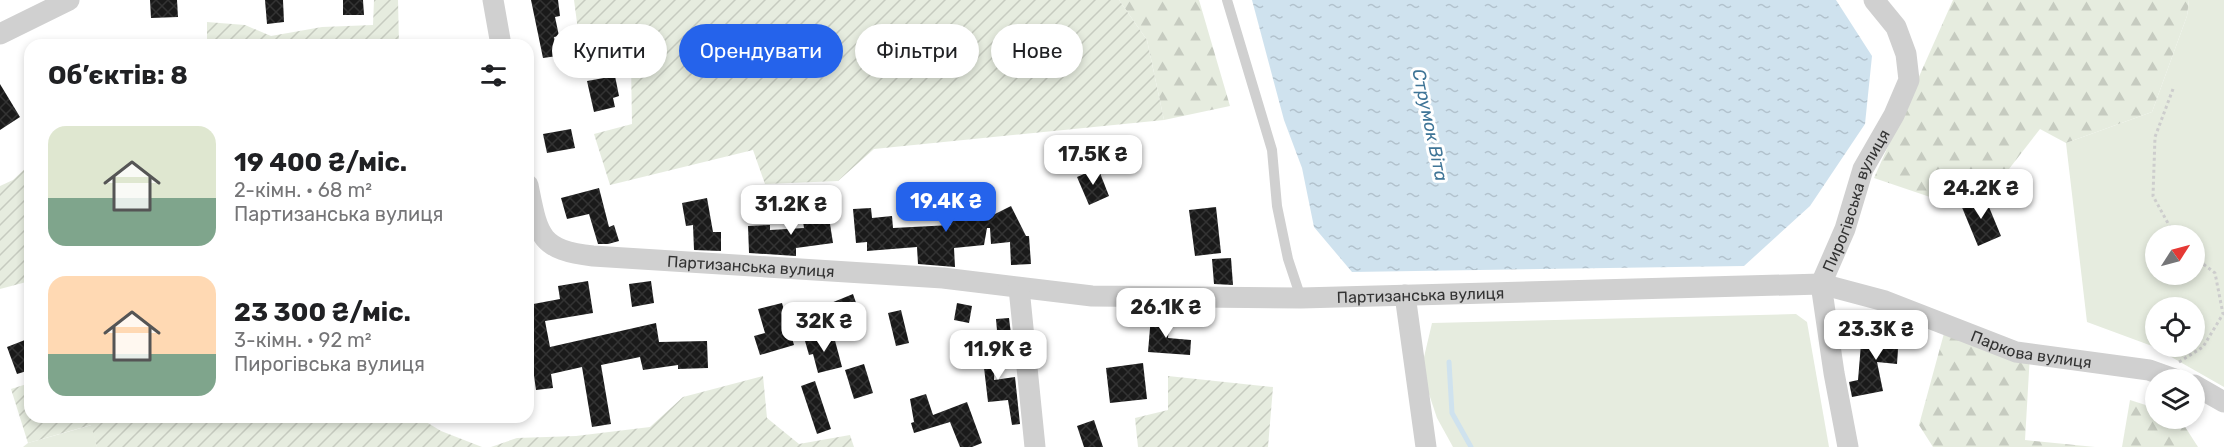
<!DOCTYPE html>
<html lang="uk">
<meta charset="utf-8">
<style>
body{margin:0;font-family:Rubik,sans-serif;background:#f6f6f6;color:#202124;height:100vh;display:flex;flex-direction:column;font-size:22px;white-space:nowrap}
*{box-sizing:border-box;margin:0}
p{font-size:20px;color:#757577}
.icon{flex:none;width:33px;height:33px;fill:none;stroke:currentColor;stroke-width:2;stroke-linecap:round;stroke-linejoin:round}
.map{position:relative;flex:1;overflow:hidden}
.panel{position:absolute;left:24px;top:39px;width:510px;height:384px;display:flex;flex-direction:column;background:#fff;border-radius:18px;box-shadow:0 3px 9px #0003}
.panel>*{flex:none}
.top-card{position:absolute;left:552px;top:24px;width:570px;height:54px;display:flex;gap:12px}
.needle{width:39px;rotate:54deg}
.tools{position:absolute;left:2145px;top:225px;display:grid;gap:12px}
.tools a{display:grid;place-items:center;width:60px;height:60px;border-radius:50%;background:#fff;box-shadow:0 3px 9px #0003;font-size:30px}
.price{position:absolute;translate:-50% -51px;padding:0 14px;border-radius:12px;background:#fff;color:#222;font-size:20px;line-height:39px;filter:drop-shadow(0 2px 3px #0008)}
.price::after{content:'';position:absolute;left:50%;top:36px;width:18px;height:14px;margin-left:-9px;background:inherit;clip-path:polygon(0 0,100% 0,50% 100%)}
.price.active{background:#2563eb;color:#fff}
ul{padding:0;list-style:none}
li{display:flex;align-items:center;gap:18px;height:150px;padding:0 24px}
li span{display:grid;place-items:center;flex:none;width:168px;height:120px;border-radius:18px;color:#555}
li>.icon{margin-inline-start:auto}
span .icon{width:72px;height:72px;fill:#fffc;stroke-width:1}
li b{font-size:26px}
h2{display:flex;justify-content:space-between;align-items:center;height:72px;padding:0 24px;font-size:26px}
.chip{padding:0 21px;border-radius:27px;background:#fff;box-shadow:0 3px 9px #0003;font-size:21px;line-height:54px}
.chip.active{background:#2563eb;color:#fff}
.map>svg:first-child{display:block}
.green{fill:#e6ecdf;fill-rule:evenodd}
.forest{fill:url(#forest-firs)}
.garden{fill:url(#garden-furrows)}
.water{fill:url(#water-ripples)}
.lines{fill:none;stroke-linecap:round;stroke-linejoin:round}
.stream{stroke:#cfe2ee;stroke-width:5}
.building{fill:url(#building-cross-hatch)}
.path{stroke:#cdcdcd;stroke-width:3;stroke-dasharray:3 3;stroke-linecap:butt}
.lane{stroke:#d0d0d0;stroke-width:10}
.street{stroke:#d0d0d0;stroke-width:21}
.labels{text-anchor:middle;stroke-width:6;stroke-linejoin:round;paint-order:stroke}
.street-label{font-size:16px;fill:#333;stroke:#fff}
.water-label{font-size:18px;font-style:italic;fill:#3f7597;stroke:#fff}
</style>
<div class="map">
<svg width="2224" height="447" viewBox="0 0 2224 447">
<defs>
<pattern id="forest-firs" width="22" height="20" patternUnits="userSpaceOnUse" patternTransform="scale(1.5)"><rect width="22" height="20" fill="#e6ecdf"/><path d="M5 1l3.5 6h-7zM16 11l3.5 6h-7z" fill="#c6cbc0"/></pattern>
<pattern id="garden-furrows" width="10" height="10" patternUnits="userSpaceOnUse" patternTransform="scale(1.5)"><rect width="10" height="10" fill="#e6ecdf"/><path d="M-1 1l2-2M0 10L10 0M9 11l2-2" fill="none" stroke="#c6cbc0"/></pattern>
<pattern id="water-ripples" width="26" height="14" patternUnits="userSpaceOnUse" patternTransform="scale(1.5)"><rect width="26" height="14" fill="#cfe2ee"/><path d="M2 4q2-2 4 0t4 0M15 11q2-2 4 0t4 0" fill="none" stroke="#b2c2cd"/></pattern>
<pattern id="building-cross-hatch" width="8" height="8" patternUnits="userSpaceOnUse" patternTransform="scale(1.5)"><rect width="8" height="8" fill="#1a1a1a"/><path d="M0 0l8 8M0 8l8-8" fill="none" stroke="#333"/></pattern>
</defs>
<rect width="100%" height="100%" fill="#fff"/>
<g class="green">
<path d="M2189,0H2224V387L2152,346L2087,322L2066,143L2152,112L2187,16ZM2156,236H2194V274H2156ZM2156,308H2194V346H2156Z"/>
<polygon points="1796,314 1807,322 1829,447 1453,447 1437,418 1421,370 1432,323"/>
<polygon points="92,425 97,447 23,447 28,443"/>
</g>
<g class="forest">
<polygon points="1119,0 1199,0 1230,106 1164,120 1147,40"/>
<polygon points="1953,0 2189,0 2187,16 2152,112 2066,143 2040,129 2002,178 1930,197 1874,178"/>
<polygon points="1946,326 2030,354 2025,440 2095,447 1933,447 1919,425"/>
<polygon points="2130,400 2155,408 2156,418 2180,419 2198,447 2122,447"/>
</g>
<g class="garden">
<polygon points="374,0 398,0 399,45 207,45 207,22 245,25 271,36 322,27 373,25"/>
<polygon points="574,0 1119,0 1147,40 1164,120 874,149 838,181 765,184 753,150 610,185 594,134 632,124 631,63 583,68"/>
<polygon points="30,164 30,281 0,289 0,186 13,180"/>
<polygon points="763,376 767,418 799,444 850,435 854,447 491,447 517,438 576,436 650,427 683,397"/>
<polygon points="1168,376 1273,387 1268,447 1138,447 1135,418 1168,410"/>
<polygon points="30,383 30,417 418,417 441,431 482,447 97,447 91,425 28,443 11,389"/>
</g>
<polygon class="water" points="1252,0 1836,0 1872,56 1865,124 1810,206 1744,266 1352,272 1314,227 1302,168 1284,120"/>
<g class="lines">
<polyline class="stream" points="1449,362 1452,413 1471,447"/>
</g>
<g class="building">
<polygon points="150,0 177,0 178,17 151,18"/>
<polygon points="265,0 283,0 284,22 267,24"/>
<polygon points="343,0 363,0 364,15 343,15"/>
<polygon points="531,0 558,0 560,16 555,17 559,36 554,37 557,56 543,58"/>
<polygon points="615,76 619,96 613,98 615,107 594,112 587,81"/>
<polygon points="0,84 20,117 0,130"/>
<polygon points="571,129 575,148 547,153 543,134"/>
<polygon points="1098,168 1109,196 1089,205 1077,177"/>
<polygon points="970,185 981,215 995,214 1011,206 1026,236 1029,236 1031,264 1011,265 1010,242 991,244 990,228 987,228 984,245 954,248 955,267 918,264 917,247 867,251 867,242 856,243 853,209 871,208 872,218 892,216 893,228 951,225 951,219 959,218 950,192"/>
<polygon points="599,188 609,227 614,225 619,241 608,244 598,244 589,214 567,219 561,198"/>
<polygon points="1984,195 2001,236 1978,246 1961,205"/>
<polygon points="707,198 713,232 721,232 721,251 694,250 693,225 686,226 682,203"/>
<polygon points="1216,207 1221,253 1195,256 1189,210"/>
<polygon points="828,211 833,243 796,248 796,256 749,253 748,226 770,225 770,230 804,228 802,215"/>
<polygon points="1231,258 1233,285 1214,284 1212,259"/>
<polygon points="588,281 593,313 545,321 550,347 656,323 659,342 707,341 708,368 678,369 678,365 643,370 640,357 601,365 611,424 592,427 582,367 551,374 553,388 536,390 531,354 528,354 528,305 560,299 558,286"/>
<polygon points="651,281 654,303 632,307 629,284"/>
<polygon points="853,294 865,329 845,337 831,303"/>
<polygon points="782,303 794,345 760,355 754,336 765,333 758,309"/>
<polygon points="957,303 972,306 969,323 954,320"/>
<polygon points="901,310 909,343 896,346 888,313"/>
<polygon points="1151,316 1170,317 1168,338 1191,340 1190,355 1148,352"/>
<polygon points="1888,317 1900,320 1897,364 1877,362 1883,391 1852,397 1849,382 1858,380 1861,344 1885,346"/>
<polygon points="1009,318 1012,342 998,342 996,319"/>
<polygon points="833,333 842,367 818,373 813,354 809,355 805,341"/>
<polygon points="30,338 30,370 17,374 7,347"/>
<polygon points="974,343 995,344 994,380 1015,377 1020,424 1012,425 1008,400 988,402 983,359 973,359"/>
<polygon points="1143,363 1147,399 1110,403 1106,368"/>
<polygon points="864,364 873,393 854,399 845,370"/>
<polygon points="815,381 831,429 817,434 801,386"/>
<polygon points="926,394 933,415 967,402 982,443 972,447 960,447 950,422 914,433 911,423 914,422 910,399"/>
<polygon points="1094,420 1103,447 1084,447 1077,426"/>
</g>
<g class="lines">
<g class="path">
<polyline points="2173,89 2155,137 2153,196 2175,236"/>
<polyline points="2179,362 2203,347 2223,314 2215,273 2194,257"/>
</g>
<polyline class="lane" points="1227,0 1272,150 1277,206 1288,259 1301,298"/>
<g class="street">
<polyline points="493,0 501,45"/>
<polyline points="0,34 69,0"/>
<path id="s1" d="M528,185C538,235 539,250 593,256L943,278L1092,296L1301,298L1821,284L1885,301L2016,352L2149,370L2177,380"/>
<polyline points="1019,288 1035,447"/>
<polyline points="1405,295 1426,447"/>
<polyline points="2194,385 2224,402"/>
<path id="s2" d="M1848,447L1834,373L1821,284L1845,229L1863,169L1894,115L1909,80L1906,54L1896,27L1874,0"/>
</g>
</g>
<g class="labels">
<g class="street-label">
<text dy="6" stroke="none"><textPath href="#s2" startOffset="256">Пирогівська вулиця</textPath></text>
<text dy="6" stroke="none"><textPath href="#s1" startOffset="267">Партизанська вулиця</textPath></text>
<text dy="6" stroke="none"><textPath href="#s1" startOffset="938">Партизанська вулиця</textPath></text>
<text dy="6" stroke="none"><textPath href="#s1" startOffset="1560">Паркова вулиця</textPath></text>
</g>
<g class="water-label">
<text transform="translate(1430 125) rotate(78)" y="6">Струмок Віта</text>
</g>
</g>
</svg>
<div class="tools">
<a><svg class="needle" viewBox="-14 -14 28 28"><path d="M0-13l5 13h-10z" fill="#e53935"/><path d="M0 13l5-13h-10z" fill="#757577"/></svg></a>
<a><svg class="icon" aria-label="locate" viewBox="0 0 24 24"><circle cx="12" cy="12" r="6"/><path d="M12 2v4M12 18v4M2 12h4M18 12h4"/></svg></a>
<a><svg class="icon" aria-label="layers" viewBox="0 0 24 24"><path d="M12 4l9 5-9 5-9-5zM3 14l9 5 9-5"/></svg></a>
</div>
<b class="price" style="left:1093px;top:186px">17.5K ₴</b>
<b class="price" style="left:1981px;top:220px">24.2K ₴</b>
<b class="price active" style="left:946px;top:233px">19.4K ₴</b>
<b class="price" style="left:791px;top:236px">31.2K ₴</b>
<b class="price" style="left:1166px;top:339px">26.1K ₴</b>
<b class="price" style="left:824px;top:353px">32K ₴</b>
<b class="price" style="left:1876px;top:361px">23.3K ₴</b>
<b class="price" style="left:998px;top:381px">11.9K ₴</b>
<div class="top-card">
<a class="chip">Купити</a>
<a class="chip active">Орендувати</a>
<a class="chip">Фільтри</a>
<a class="chip">Нове</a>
</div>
<section class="panel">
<h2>Об’єктів: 8<svg class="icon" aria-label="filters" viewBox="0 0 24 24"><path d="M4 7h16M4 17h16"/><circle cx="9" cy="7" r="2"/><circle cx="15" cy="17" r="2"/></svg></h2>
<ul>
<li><span style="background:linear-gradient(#dfe7d0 60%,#7fa58c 0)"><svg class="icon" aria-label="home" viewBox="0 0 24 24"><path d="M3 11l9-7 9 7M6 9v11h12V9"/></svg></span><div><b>19 400 ₴/міс.</b><p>2-кімн. · 68 m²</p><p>Партизанська вулиця</p></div></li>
<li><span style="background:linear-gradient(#ffd9b3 65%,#7fa58c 0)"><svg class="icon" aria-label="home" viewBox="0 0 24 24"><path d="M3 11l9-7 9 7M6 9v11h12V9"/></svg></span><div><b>23 300 ₴/міс.</b><p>3-кімн. · 92 m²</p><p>Пирогівська вулиця</p></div></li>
</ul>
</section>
</div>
